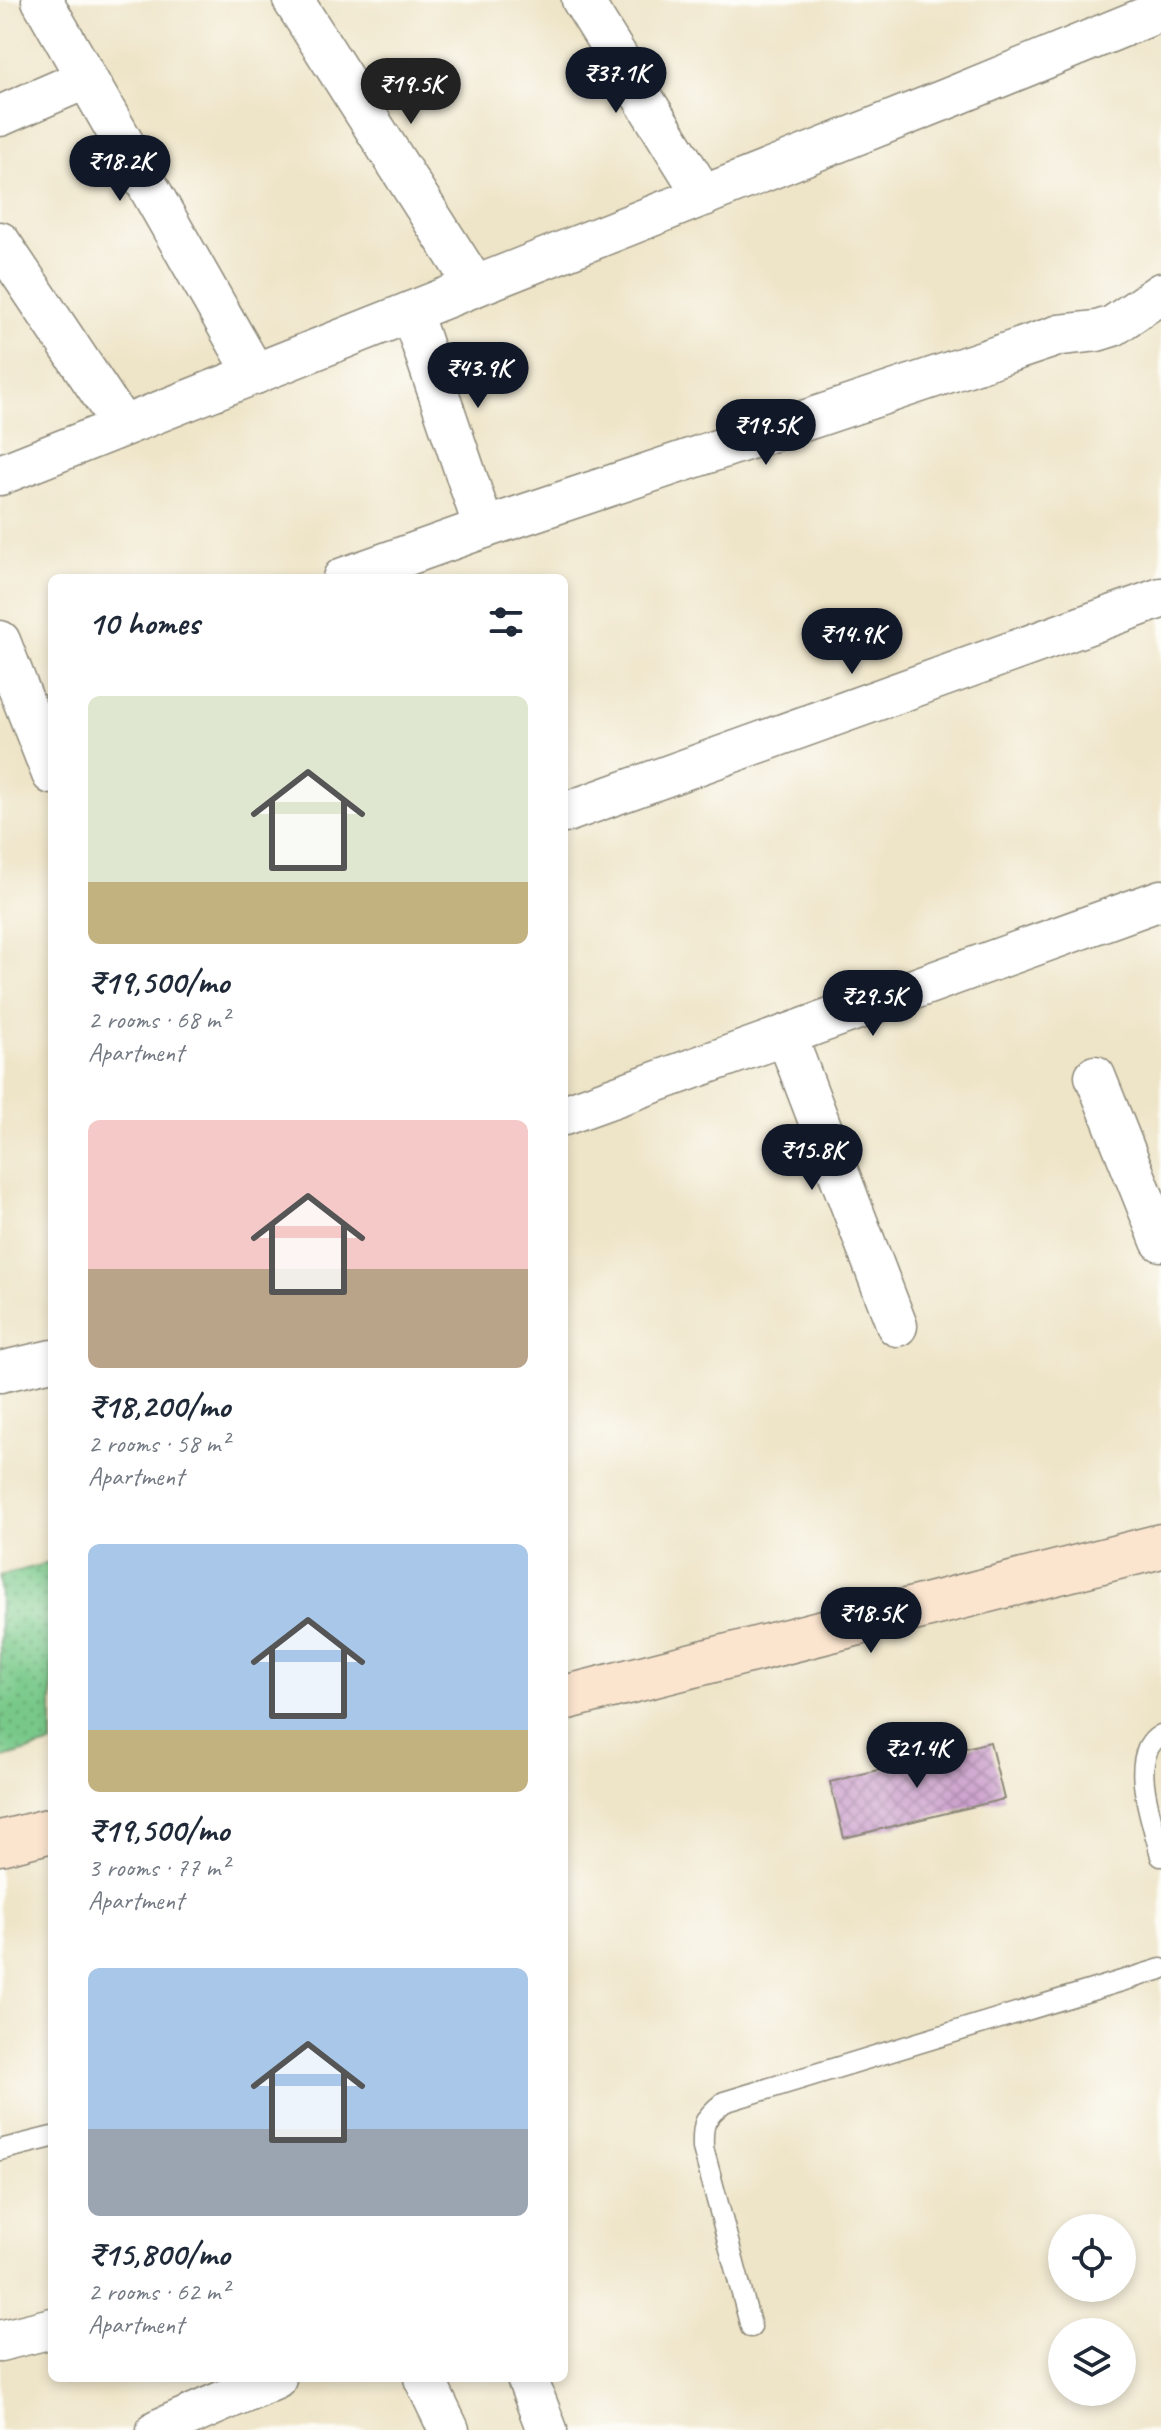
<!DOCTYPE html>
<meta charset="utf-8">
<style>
body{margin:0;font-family:Caveat,sans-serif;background:#f2f2f3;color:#1f2937;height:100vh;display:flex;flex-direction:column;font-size:30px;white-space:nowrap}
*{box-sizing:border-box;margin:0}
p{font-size:26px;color:#747a83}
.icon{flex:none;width:44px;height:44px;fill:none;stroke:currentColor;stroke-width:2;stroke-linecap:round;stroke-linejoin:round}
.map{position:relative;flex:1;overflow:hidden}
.panel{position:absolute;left:48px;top:574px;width:520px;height:1808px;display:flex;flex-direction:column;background:#fff;border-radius:12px;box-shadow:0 4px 12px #0003}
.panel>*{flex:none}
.tools{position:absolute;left:1048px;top:2214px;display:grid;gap:16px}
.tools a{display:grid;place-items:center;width:88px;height:88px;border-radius:50%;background:#fff;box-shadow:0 4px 12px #0003;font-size:40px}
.price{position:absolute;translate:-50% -68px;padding:0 18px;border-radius:28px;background:#111827;color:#fff;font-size:26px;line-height:52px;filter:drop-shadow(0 2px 4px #0008)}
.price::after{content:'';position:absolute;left:50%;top:48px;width:24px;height:18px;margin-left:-12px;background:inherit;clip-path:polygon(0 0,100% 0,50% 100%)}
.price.active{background:#222;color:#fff}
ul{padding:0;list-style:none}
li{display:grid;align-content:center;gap:16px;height:424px;padding:0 40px}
li span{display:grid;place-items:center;height:248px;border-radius:12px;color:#555}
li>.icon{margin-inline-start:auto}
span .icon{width:144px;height:144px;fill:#fffc;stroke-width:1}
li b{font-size:34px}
h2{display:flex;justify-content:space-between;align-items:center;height:96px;padding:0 40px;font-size:34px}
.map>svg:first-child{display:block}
.grass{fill:url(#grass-dots);stroke:#527a5a;stroke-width:2}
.building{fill:url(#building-cross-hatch)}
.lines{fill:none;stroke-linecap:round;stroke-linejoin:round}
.lane-casing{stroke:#8c8879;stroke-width:23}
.street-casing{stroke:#8c8879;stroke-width:43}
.secondary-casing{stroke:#8c8879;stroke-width:47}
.lane{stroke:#fff;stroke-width:20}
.street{stroke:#fff;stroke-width:40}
.secondary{stroke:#fbe5cf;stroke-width:44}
</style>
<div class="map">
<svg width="1161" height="2430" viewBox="0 0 1161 2430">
<defs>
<pattern id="grass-dots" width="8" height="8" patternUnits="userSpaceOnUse" patternTransform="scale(2)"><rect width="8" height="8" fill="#78c989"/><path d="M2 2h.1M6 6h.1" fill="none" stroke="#63a370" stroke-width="1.8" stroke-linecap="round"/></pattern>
<pattern id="building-cross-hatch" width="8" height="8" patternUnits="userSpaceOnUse" patternTransform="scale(2)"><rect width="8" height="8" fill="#ca9ccb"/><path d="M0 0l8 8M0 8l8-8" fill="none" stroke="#a47fa5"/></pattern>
</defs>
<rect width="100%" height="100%" fill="#fdfcf7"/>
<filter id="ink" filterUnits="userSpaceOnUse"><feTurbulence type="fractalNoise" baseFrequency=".0125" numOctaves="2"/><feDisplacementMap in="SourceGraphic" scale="16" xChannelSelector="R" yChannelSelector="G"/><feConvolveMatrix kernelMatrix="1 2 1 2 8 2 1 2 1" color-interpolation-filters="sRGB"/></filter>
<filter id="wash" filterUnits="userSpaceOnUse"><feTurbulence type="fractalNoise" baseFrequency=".006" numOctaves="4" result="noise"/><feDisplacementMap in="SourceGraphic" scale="32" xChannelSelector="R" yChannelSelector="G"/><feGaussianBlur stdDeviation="1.8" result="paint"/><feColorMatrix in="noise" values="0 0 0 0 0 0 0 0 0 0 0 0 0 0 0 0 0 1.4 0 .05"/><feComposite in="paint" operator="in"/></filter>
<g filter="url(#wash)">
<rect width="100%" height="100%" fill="#eee4c7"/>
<polygon class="grass" points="52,1562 52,1744 0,1759 0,1576"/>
<g id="blocks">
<polygon class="building" points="990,1742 1004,1799 844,1838 830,1782"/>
</g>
</g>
<g filter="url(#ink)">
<use href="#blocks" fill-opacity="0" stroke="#8c8879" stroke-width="2"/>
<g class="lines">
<g class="lane-casing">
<g id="lane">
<path d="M1161,1735C1125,1755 1154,1824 1161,1856"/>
<polyline points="0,2150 52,2137"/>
<path d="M751,2327L703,2148C702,2123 704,2118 724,2102L1161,1969"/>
</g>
</g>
<g class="street-casing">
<g id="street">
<polyline points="42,0 255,374"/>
<polyline points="293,0 475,286"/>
<polyline points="582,0 704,196"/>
<polyline points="0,116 85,79"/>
<polyline points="0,242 122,425"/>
<polyline points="411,312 484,528"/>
<polyline points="0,475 949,98 1161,11"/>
<polyline points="343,578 484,528 1060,335 1097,331 1113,326 1161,293"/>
<polyline points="0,641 52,774"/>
<polyline points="564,813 1161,598"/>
<polyline points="786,1035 897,1326"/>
<polyline points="1095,1076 1161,1241"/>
<polyline points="564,1115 1161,900"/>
<polyline points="0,1372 52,1360"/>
<polyline points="0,2341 52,2328"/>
<polyline points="424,2378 449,2430"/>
<polyline points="527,2378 547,2430"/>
<polyline points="157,2430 276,2378"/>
</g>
</g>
<g class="secondary-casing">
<g id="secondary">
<polyline points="564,1698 1161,1546"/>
<polyline points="0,1843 52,1830"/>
</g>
</g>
<use href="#lane" class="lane"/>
<use href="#street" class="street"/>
<use href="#secondary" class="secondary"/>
</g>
</g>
</svg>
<div class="tools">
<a><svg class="icon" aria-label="locate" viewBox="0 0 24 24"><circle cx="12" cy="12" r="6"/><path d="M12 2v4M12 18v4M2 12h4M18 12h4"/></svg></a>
<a><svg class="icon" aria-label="layers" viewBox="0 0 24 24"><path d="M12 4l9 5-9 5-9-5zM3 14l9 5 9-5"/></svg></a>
</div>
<b class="price" style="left:616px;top:115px">₹37.1K</b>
<b class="price active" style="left:411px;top:126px">₹19.5K</b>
<b class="price" style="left:120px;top:203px">₹18.2K</b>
<b class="price" style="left:478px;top:410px">₹43.9K</b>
<b class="price" style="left:766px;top:467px">₹19.5K</b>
<b class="price" style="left:852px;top:676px">₹14.9K</b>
<b class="price" style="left:873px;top:1038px">₹29.5K</b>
<b class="price" style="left:812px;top:1192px">₹15.8K</b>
<b class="price" style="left:871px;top:1655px">₹18.5K</b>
<b class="price" style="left:917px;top:1790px">₹21.4K</b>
<section class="panel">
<h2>10 homes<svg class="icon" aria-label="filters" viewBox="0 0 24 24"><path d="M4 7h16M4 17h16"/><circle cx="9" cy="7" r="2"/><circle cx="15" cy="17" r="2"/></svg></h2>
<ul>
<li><span style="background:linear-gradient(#dfe7d0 75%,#c2b280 0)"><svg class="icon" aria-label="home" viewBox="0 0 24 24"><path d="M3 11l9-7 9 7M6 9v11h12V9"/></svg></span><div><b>₹19,500/mo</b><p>2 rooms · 68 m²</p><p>Apartment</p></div></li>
<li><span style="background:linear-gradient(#f6c9c9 60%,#b9a48a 0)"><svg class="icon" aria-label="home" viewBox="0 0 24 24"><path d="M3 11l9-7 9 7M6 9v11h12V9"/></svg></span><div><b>₹18,200/mo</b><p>2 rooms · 58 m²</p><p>Apartment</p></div></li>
<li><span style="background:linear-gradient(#a9c7e8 75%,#c2b280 0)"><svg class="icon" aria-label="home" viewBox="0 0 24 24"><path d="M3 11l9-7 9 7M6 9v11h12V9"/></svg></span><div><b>₹19,500/mo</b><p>3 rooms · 77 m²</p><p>Apartment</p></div></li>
<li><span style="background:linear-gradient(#a9c7e8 65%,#9aa5b1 0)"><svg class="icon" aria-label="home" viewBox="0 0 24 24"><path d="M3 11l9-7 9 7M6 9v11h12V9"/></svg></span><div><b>₹15,800/mo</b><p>2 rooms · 62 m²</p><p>Apartment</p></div></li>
</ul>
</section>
</div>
